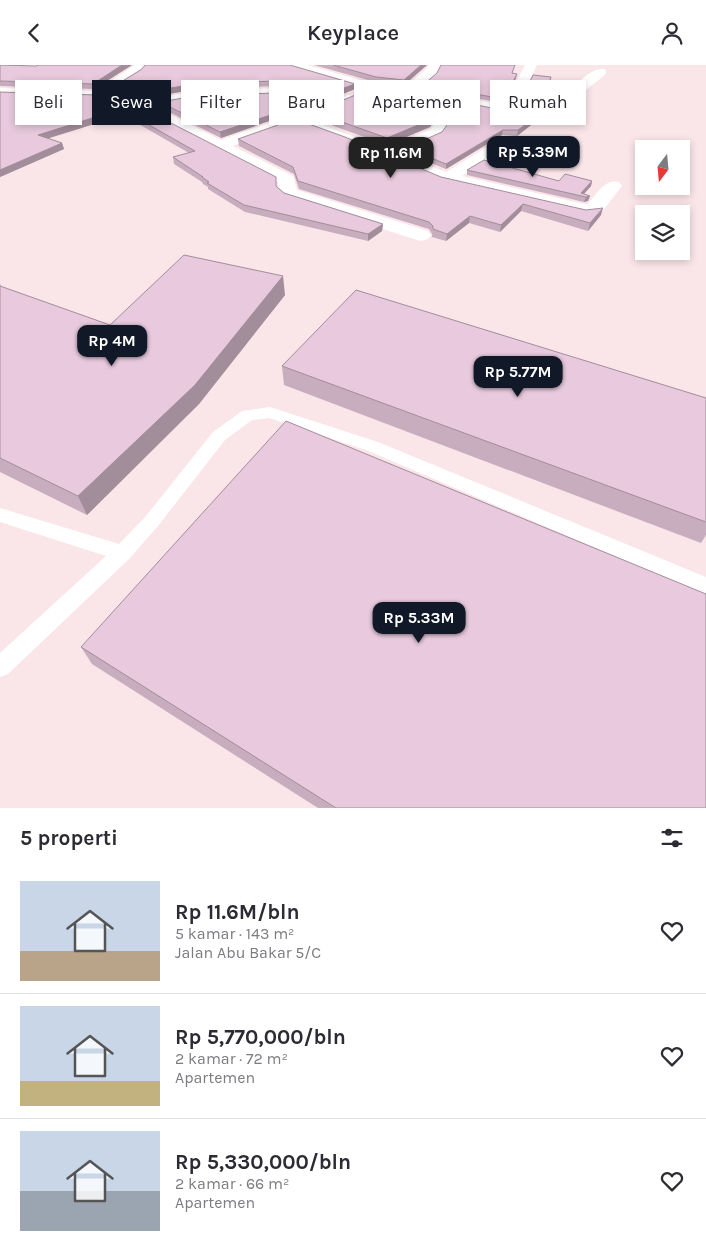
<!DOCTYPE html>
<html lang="id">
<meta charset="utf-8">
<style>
body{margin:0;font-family:Karla,sans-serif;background:#f2f2f3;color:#2b2b33;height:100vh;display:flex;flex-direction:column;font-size:19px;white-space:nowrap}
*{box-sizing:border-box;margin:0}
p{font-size:16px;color:#7c7c81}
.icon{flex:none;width:28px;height:28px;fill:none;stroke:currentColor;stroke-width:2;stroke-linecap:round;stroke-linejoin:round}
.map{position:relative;height:743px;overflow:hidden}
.panel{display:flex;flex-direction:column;background:#fff;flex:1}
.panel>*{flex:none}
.guide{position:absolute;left:15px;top:15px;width:676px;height:45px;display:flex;gap:10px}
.needle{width:32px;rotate:196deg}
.tools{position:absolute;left:635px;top:75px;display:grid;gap:10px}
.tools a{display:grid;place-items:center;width:55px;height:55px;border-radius:0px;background:#fff;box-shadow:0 2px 8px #0003;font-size:25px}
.price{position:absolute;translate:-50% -42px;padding:0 11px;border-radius:10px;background:#111827;color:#fff;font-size:16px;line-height:32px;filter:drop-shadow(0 1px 2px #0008)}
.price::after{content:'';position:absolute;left:50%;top:30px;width:15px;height:11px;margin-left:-8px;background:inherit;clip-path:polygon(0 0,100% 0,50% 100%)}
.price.on{background:#222;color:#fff}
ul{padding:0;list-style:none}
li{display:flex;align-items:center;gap:15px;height:125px;padding:0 20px}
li+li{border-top:1px solid #e1e1e2}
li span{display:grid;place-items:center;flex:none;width:140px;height:100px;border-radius:0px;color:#555}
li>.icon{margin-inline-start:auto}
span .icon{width:60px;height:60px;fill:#fffc;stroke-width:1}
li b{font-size:21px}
h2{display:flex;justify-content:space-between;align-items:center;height:60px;padding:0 20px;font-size:21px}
.tag{padding:0 18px;border-radius:0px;background:#fff;box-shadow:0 2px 8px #0003;font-size:18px;line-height:45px}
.tag.on{background:#111827;color:#fff}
header{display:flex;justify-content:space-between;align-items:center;height:65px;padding:0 20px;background:#fff;font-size:22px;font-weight:600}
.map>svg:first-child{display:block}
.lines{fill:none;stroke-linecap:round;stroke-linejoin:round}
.service{fill:#fff;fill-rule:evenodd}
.minor{fill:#fff;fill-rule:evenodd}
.wall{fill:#c8adbe}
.shaded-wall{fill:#a28d9b}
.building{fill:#e8c9dd;stroke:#a28d9b}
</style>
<header><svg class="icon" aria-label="back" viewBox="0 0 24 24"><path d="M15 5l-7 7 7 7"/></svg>Keyplace<svg class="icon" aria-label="person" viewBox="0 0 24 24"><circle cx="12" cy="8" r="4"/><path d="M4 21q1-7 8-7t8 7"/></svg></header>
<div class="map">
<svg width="706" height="743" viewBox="0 0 706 743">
<rect width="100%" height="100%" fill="#fae5e9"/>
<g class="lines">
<polygon class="service" points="270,342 378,377 706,512 706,530 366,385 269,353 252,355 225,375 158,461 129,494 8,609 0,612 0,588 106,491 0,457 0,443 119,479 146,451 213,367 242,346"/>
<g class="minor">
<path d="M8,0H52C46,6 14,6 8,0Z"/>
<path d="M135,0H148L142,8L110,29L141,36L196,26L276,23L324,38L348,30L353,31L355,34L353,37L233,81L293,111L297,125L428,166L431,170L428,174L421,176L414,174L285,133L278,126V117L273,114L136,43L98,34L0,31V23L95,26ZM275,31L311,43L221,75L155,42L196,34Z"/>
<path d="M287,0H307L375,19L404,23L425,5L429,0H441L435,11L418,25L504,40L525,0H537L517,43L546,48C560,39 587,0 605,4L606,7L605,10L586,25L558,54L547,57L466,41L452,54L441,70L399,89L446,107L503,72H515L517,75L515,78L462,111L584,139H588C597,129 604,114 619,117L622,121L601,148L584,151L441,117L310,65L307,62L310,59H320L385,83L431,64L442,48L452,39L374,27L289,3Z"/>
</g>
</g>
<g class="wall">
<polygon points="0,0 36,1 132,0 94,24 0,21"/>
<polygon points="314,0 427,0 403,21 375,17"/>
<polygon points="142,4 355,19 355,24 325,36 276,21 196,24 141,34 115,28 113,22"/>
<polygon points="513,8 516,13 503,38 422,24 423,20"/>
<polygon points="549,19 557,20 556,24 545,46 520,42 520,37"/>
<polygon points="0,27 96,30 276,121 284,128 383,159 382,166 368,176 245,147 208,124 208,122 203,119 202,117 174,99 173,92 189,88 123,50 48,73 62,78 64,84 0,112"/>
<polygon points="160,37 306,38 306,43 221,73 161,43"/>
<polygon points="448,40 440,47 430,62 387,80 314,54 314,47"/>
<polygon points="535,57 517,71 502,70 446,104 406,88 406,83"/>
<polygon points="238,74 441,112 601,150 588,166 521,146 500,167 469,158 446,176 432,172 432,169 429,164 299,124 294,109 239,81"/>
<polygon points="467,105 559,116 592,116 591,121 584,129 588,136 584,137 467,110"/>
<polygon points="0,218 1,222 110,260 285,230 199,339 87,450 0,407"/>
<polygon points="282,301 706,333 706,470 701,478 284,320"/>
<polygon points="81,582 706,743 318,743 92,599"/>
</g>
<g class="shaded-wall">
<polygon points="122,0 132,0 94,24 93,19"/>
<polygon points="421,0 427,0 403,21 404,15"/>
<polygon points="517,9 516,13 503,38 504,34"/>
<polygon points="195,19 196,24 141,34 140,28"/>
<polygon points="355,19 355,24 325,36 325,30"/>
<polygon points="557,20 556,24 545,46 546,42"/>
<polygon points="448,33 448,40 440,47 430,62 387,80 387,73 441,40"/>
<polygon points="306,38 306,43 221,73 220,67"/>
<polygon points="121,44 123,50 40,76 38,70"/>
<polygon points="536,52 535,57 517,71 518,65"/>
<polygon points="503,65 502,70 446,104 446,99"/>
<polygon points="62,78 64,84 0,112 0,105"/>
<polygon points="592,116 591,121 582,131 581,128"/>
<polygon points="590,131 588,136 584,137 586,132"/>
<polygon points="523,139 521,146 500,167 501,160"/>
<polygon points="603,143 601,150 588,166 590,158"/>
<polygon points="470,151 469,158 446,176 447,169"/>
<polygon points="383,159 382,166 368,176 368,169"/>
<polygon points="283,211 285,230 199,339 87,450 78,431"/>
</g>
<g class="building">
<polygon points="0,0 36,1 39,0 122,0 93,19 0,16"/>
<polygon points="145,0 290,0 355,19 325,30 275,16 195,19 140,28 113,22 142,4"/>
<polygon points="333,0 421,0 404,15 376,12"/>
<polygon points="441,0 515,0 512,8 517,9 504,34 423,20 437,8"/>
<polygon points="533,10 551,12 549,19 557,20 546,42 520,37"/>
<polygon points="375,22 448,33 441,40 430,55 387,73 314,47"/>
<polygon points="0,27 96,30 134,39 276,112 276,121 284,128 383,159 368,169 244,140 207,118 209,117 202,112 203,112 173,92 195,86 121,44 38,70 62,78 0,105"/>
<polygon points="274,28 306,38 220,67 160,37 195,31"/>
<polygon points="467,38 536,52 518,65 503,65 446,99 406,83 442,67 454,50"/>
<polygon points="295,54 345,72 441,112 586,145 603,143 590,158 523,139 501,160 470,151 447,169 433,164 433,161 429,157 298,116 293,102 238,74"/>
<polygon points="484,95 559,116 565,109 592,116 581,128 590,131 586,132 467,105"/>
<polygon points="184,190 283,211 195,320 78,431 0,393 0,221 110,260"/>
<polygon points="356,225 706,333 706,457 282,301"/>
<polygon points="286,356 706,529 706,743 336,743 81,582"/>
</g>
</svg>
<div class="tools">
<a><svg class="needle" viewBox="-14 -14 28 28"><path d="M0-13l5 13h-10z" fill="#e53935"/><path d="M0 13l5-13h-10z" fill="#7c7c81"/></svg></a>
<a><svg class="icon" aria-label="layers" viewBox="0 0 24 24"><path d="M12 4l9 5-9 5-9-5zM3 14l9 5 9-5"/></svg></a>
</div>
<b class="price" style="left:533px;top:113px">Rp 5.39M</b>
<b class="price on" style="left:391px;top:114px">Rp 11.6M</b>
<b class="price" style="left:112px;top:302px">Rp 4M</b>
<b class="price" style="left:518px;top:333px">Rp 5.77M</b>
<b class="price" style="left:419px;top:579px">Rp 5.33M</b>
<div class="guide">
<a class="tag">Beli</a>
<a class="tag on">Sewa</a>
<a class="tag">Filter</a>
<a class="tag">Baru</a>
<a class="tag">Apartemen</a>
<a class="tag">Rumah</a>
</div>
</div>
<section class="panel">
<h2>5 properti<svg class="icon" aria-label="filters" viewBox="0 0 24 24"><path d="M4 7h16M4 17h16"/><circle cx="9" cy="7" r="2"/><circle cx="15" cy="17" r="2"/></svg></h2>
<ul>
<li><span style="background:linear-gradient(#c9d6e8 70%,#b9a48a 0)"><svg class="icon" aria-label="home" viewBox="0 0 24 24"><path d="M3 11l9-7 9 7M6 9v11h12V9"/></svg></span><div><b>Rp 11.6M/bln</b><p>5 kamar · 143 m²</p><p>Jalan Abu Bakar 5/C</p></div><svg class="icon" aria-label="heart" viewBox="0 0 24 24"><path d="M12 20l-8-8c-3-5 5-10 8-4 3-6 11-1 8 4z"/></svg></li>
<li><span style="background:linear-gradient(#c9d6e8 75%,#c2b280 0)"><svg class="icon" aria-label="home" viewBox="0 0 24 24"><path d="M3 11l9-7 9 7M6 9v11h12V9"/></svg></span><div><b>Rp 5,770,000/bln</b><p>2 kamar · 72 m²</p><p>Apartemen</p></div><svg class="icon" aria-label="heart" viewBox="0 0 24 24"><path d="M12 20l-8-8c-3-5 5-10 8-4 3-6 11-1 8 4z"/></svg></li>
<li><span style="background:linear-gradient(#c9d6e8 60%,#9aa5b1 0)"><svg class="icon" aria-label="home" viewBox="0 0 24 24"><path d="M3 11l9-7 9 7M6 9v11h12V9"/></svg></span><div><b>Rp 5,330,000/bln</b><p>2 kamar · 66 m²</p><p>Apartemen</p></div><svg class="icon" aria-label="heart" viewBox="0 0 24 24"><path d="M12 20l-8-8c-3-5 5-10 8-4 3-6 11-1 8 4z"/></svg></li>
</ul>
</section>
